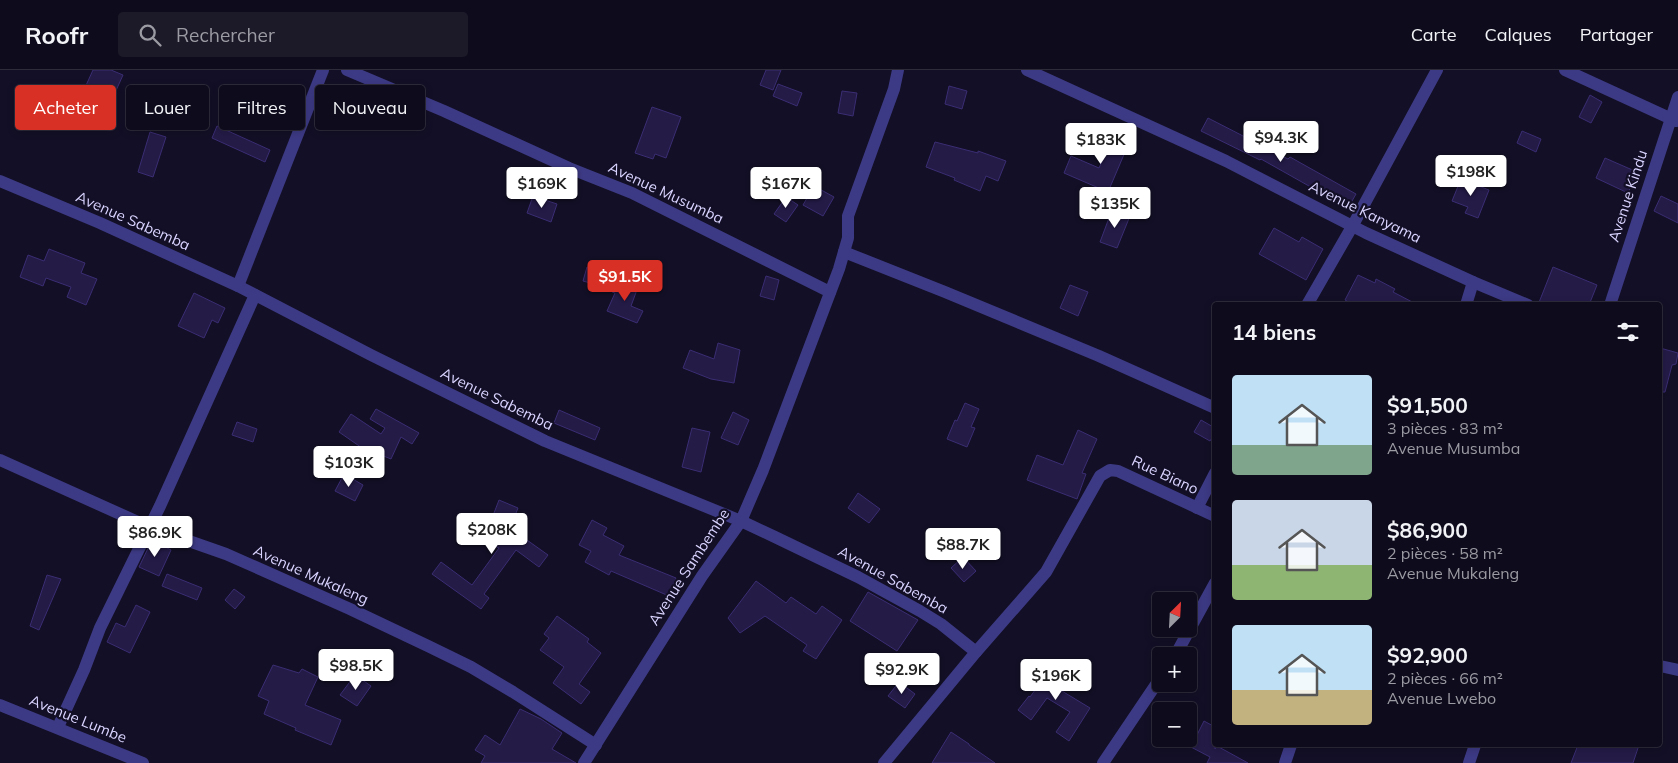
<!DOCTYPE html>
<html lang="fr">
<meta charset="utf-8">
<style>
body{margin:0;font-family:Mulish,sans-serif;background:#1c1929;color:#f1f3f6;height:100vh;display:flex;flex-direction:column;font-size:19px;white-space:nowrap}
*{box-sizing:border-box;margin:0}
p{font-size:16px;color:#9b9ba3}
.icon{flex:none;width:28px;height:28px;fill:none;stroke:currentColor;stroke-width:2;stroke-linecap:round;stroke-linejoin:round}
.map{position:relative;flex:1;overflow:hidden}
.details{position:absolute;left:1212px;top:232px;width:450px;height:445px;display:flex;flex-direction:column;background:#0e0b1c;border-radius:5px;box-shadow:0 2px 8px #0003,0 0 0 1px #2e2b3b}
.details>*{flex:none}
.top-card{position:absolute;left:15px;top:15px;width:475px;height:45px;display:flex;gap:10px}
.needle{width:32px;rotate:24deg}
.fabs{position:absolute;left:1152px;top:522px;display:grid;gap:10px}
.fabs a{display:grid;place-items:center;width:45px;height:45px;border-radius:5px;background:#0e0b1c;box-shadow:0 2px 8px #0003,0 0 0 1px #2e2b3b;font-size:25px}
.price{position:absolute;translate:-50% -42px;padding:0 11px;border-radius:5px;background:#fff;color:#222;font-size:16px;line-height:32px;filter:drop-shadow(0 1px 2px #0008)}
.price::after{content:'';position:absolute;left:50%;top:30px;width:15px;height:11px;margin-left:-8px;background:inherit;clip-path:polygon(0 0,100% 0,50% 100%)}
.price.current{background:#d93025;color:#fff}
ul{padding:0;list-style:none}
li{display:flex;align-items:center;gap:15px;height:125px;padding:0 20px}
li span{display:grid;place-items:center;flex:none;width:140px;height:100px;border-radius:5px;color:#555}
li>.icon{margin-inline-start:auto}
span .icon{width:60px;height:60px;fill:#fffc;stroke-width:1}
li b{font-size:21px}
h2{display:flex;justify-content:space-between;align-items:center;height:60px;padding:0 20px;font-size:21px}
.tag{padding:0 18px;border-radius:5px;background:#0e0b1c;box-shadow:0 2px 8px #0003,0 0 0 1px #2e2b3b;font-size:18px;line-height:45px}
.tag.current{background:#d93025;color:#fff}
header{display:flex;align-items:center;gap:30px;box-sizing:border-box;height:70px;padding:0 25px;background:#0e0b1c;border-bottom:1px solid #2e2b3b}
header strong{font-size:24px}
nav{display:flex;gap:28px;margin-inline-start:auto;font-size:18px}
.search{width:350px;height:45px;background:#1c1929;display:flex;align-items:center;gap:12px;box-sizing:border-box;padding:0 18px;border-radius:5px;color:#9b9ba3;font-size:19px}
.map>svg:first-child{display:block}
.building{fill:#241b47;stroke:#3b2d73}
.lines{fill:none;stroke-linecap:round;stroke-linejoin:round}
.minor{stroke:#3d3a85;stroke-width:12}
.labels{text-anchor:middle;stroke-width:4.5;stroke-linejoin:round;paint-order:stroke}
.street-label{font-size:15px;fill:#d9d4ff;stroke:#130f26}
</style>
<header>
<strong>Roofr</strong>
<div class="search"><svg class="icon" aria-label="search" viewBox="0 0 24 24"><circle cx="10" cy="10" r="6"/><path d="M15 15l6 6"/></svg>Rechercher</div>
<nav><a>Carte</a><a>Calques</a><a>Partager</a></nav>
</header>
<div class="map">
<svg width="1678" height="693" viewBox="0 0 1678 693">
<rect width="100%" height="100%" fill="#130f26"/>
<g class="building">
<polygon points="93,0 111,0 123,5 109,36 83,22"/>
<polygon points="766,0 781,0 773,20 760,15"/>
<polygon points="778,14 802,23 797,36 773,26"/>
<polygon points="949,16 967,21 962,39 945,34"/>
<polygon points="842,21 857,23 853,46 838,43"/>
<polygon points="1590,25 1602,32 1591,53 1579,47"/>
<polygon points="274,33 292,41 285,57 266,49"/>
<polygon points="652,37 681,47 666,88 655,84 653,89 635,83"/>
<polygon points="1208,48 1288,89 1290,87 1356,124 1348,138 1261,89 1260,90 1201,61"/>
<polygon points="217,56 270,80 265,92 212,68"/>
<polygon points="1116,61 1131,68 1108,122 1064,103 1071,86 1099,98"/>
<polygon points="1522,61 1541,69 1536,82 1517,73"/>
<polygon points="150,62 166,67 153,107 138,102"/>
<polygon points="935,72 978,83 978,81 1006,91 998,111 986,106 980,121 954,110 955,108 926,97"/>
<polygon points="1605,88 1637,102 1628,123 1596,108"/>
<polygon points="1461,109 1489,120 1478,148 1465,143 1468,137 1452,131"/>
<polygon points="814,116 834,127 823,146 803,135"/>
<polygon points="533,126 557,134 551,152 527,143"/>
<polygon points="1661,126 1678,134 1678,153 1654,141"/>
<polygon points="786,127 798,135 786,152 774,144"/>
<polygon points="1112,140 1130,146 1117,178 1100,172"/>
<polygon points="1274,158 1299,172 1302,167 1323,179 1306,210 1259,184"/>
<polygon points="49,179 85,193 81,203 97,209 86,235 67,227 71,217 46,208 43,216 20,207 28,185 44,191"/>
<polygon points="587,197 605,202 601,216 583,211"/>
<polygon points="1553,197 1597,215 1589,235 1538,235"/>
<polygon points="1358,205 1375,213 1376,209 1395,219 1393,222 1418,235 1354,235 1345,230"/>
<polygon points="766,206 779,210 774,230 760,226"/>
<polygon points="617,209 638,217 631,236 643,241 637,253 607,241 615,223 612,222"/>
<polygon points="1070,215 1088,222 1078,246 1060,238"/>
<polygon points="194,223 225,238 218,253 212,250 204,268 178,256"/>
<polygon points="718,273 740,280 734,313 711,309 683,298 690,280 714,289"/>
<polygon points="1660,278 1678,283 1676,294 1672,295 1665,322 1660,322"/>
<polygon points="965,333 979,339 971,357 975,358 967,377 947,369 955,350 957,351"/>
<polygon points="376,339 419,363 412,374 401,367 391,389 381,385 378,389 339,362 351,344 381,364 385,358 370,349"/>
<polygon points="559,340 600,358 595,370 554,353"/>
<polygon points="733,342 749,350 738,375 721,368"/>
<polygon points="1201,350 1215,358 1215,363 1210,371 1194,362"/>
<polygon points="237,352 257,359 253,372 232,365"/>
<polygon points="692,358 710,362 701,402 682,397"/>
<polygon points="1078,360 1097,369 1082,403 1086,404 1077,429 1027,410 1037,385 1063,395"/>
<polygon points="344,404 363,415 355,431 335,421"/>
<polygon points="858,423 880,439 869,453 848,438"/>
<polygon points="499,430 518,438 510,458 548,485 539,497 516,480 484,524 489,528 481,539 432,504 441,492 472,515 499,478 472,466 479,452 489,456"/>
<polygon points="592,450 607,458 603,465 624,476 619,485 676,508 669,526 611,501 609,505 585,492 591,481 579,475"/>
<polygon points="152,470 171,480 159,506 139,497"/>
<polygon points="963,487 976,501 964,512 951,498"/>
<polygon points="167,504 202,518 197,530 162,516"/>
<polygon points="47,505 61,509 39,560 30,556"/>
<polygon points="756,511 786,533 791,527 816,544 822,536 842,550 816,589 803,581 807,575 765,546 740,563 728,548"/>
<polygon points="234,519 245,527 235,539 225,530"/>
<polygon points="868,522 918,550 897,581 850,551"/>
<polygon points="136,535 150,542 130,583 107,572 116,553 125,557"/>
<polygon points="557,546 589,569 587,572 601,583 579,614 590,622 581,634 553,613 564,597 540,580 549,568 544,564"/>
<polygon points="1057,590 1070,600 1057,618 1090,638 1069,671 1056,662 1070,642 1047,628 1031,650 1018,640 1029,626 1030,627"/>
<polygon points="273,595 299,603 302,599 318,607 305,635 341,650 331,675 295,660 296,658 264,644 269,631 258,626"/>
<polygon points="355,605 371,616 357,636 340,625"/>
<polygon points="899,612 915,624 905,638 888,626"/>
<polygon points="520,639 541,649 562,663 552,679 576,693 481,693 485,686 475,680 485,665 500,675"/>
<polygon points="1204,651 1215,657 1215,679 1217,676 1248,693 1207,693 1210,687 1191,677"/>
<polygon points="951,662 969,674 969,675 995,693 932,693"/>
<polygon points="1578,675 1639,675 1633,693 1571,693"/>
</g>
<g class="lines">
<g class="minor">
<polyline points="347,0 444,41 569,98 632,123 830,222"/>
<polyline points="1027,0 1226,91 1366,163 1473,212 1528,235"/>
<polyline points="1565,0 1676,51"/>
<polyline points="0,111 100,153 238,216 371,285 545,371 741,451 775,467 858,507 920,541 941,554 976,582"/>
<polyline points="844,182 945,222 1099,286 1215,338"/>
<polyline points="238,216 323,0"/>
<polyline points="1307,235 1353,155 1437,0"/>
<polyline points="1466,235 1473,212"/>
<polyline points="1610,235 1678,27"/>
<polyline points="0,390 149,457 226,484 350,539 428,576 471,597 513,622 596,675"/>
<polyline points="1197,438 1215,403"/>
<polyline points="1175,586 1215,513"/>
<polyline points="1660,596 1678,600"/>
<polyline points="0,635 143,693"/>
<polyline points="58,657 84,600 100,558 160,436 255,225"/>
<polyline points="584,693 702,506 741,451 763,400 839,199 848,168 848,146 894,19 898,0"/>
<polyline points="884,693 976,582 1046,502 1100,406 1110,400 1118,401 1215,446"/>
<polyline points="1103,693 1161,607"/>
<polyline points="1285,693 1291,675"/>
<polyline points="1469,693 1475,675"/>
</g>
</g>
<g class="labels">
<g class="street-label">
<text transform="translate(666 123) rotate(25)" y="5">Avenue Musumba</text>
<text transform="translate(1628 126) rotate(-72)" y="5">Avenue Kindu</text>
<text transform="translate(1365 142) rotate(26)" y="5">Avenue Kanyama</text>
<text transform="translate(133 151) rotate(24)" y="5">Avenue Sabemba</text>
<text transform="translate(497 329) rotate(26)" y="5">Avenue Sabemba</text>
<text transform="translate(1165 405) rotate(25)" y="5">Rue Biano</text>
<text transform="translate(689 497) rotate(-57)" y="5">Avenue Sambembe</text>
<text transform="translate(311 505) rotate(24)" y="5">Avenue Mukaleng</text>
<text transform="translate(893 510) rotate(29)" y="5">Avenue Sabemba</text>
<text transform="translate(78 649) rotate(22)" y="5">Avenue Lumbe</text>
</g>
</g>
</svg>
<div class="fabs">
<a><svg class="needle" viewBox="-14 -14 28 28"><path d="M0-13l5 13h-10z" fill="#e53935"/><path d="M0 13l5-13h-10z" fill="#9b9ba3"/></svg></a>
<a>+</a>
<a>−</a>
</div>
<b class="price" style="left:1281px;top:93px">$94.3K</b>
<b class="price" style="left:1101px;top:95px">$183K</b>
<b class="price" style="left:1471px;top:127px">$198K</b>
<b class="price" style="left:542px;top:139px">$169K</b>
<b class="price" style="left:786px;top:139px">$167K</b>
<b class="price" style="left:1115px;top:159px">$135K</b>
<b class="price current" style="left:625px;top:232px">$91.5K</b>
<b class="price" style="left:349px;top:418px">$103K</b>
<b class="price" style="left:492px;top:485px">$208K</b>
<b class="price" style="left:155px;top:488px">$86.9K</b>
<b class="price" style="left:963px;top:500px">$88.7K</b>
<b class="price" style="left:356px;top:621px">$98.5K</b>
<b class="price" style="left:902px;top:625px">$92.9K</b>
<b class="price" style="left:1056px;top:631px">$196K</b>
<div class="top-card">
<a class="tag current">Acheter</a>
<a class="tag">Louer</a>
<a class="tag">Filtres</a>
<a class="tag">Nouveau</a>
</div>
<section class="details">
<h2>14 biens<svg class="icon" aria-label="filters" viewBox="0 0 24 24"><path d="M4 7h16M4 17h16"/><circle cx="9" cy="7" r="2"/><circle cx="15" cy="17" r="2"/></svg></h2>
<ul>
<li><span style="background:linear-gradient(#bfe0f5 70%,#7fa58c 0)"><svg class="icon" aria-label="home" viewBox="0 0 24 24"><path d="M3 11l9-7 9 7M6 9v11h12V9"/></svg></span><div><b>$91,500</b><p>3 pièces · 83 m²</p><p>Avenue Musumba</p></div></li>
<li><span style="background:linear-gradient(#c9d6e8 65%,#8fb573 0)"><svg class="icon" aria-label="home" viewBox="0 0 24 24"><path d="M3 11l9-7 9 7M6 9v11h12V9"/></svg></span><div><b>$86,900</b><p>2 pièces · 58 m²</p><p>Avenue Mukaleng</p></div></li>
<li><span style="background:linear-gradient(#bfe0f5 65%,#c2b280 0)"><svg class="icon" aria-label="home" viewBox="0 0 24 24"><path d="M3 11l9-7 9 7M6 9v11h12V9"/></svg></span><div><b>$92,900</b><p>2 pièces · 66 m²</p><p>Avenue Lwebo</p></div></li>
</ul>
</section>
</div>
